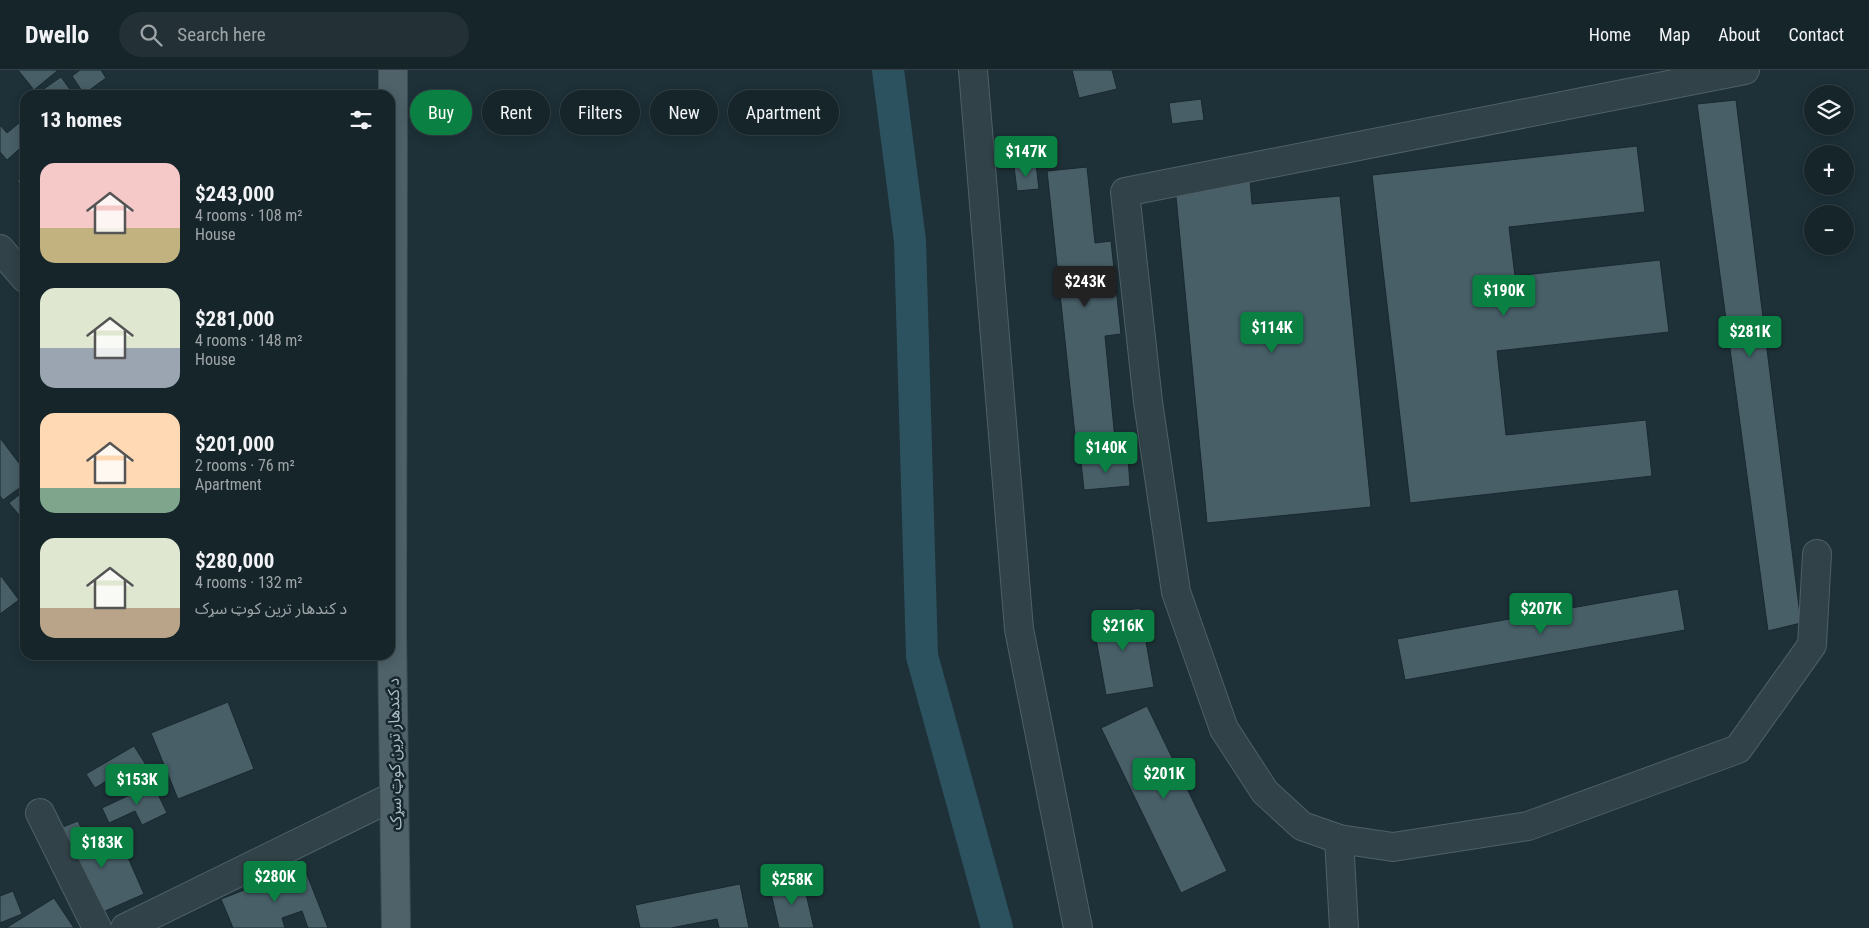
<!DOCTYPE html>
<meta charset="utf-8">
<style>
body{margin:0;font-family:"Roboto Condensed","Noto Sans Arabic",sans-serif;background:#233136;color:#f1f3f6;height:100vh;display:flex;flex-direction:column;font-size:19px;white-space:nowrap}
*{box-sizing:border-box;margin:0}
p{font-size:16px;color:#9ea5a8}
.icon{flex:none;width:28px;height:28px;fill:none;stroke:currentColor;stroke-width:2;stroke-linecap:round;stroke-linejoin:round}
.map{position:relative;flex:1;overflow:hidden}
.sheet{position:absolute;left:20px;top:20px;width:375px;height:570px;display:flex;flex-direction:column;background:#16252a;border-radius:15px;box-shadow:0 2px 12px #0003,0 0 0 1px #354247}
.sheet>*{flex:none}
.guide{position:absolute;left:410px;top:20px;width:475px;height:45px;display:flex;gap:10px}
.tools{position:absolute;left:1804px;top:15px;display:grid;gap:10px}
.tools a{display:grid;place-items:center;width:50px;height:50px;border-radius:50%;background:#16252a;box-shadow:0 2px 12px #0003,0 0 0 1px #354247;font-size:25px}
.price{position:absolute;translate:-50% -42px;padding:0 11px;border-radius:5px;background:#0b8043;color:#fff;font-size:16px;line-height:32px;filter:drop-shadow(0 1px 2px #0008)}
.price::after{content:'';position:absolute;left:50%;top:30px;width:15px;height:11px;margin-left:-8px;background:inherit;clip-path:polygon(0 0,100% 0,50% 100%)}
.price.on{background:#222;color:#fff}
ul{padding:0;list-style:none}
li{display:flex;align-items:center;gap:15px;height:125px;padding:0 20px}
li span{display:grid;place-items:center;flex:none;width:140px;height:100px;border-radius:15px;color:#555}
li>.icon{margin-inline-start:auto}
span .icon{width:60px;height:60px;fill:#fffc;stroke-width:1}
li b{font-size:21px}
h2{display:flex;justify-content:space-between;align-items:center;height:60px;padding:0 20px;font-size:21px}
.chip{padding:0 18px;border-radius:22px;background:#16252a;box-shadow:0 2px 12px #0003,0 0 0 1px #354247;font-size:18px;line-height:45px}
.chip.on{background:#0b8043;color:#fff}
header{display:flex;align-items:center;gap:30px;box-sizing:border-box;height:70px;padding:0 25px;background:#16252a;border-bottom:1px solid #354247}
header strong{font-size:24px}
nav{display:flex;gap:28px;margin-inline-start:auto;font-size:18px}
.search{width:350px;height:45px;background:#233136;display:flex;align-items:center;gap:12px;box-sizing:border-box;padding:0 18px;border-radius:28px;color:#9ea5a8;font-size:19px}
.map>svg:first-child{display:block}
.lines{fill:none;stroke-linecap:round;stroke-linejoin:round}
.canal{stroke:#2d525f;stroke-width:32}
.building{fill:#485f68;stroke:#19292f}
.minor-casing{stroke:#4f6067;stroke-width:30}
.major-casing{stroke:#3e4e55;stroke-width:30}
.minor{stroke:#314248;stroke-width:28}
.major{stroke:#4f6269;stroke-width:28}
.labels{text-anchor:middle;stroke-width:5;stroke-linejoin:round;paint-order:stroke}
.street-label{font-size:16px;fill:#abbec6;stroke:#17272d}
</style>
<header>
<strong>Dwello</strong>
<div class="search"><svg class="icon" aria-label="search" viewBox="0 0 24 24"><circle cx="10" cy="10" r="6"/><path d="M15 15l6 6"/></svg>Search here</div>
<nav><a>Home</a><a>Map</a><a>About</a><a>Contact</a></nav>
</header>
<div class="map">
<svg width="1869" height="858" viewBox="0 0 1869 858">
<rect width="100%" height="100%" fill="#1e3138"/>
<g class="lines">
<polyline class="canal" points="888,0 910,171 922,586 997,858"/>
</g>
<g class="building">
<polygon points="18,0 56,0 57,1 34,20"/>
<polygon points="80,0 101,0 106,8 84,24 72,6"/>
<polygon points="1072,0 1112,0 1117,19 1079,28"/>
<polygon points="61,7 74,25 39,25 38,23"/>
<polygon points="1201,29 1204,50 1172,54 1169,33"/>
<polygon points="1736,30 1801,553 1768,561 1697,34"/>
<polygon points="25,48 25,74 7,90 0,82 0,55 7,63"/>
<polygon points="1637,76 1645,142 1509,157 1515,206 1660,190 1669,262 1497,281 1506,365 1646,350 1652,406 1410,433 1372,105"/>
<polygon points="1036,94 1039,119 1017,121 1014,96"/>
<polygon points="1087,97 1095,173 1111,171 1121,264 1105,266 1116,380 1077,384 1047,101"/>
<polygon points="25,105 25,121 17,111"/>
<polygon points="1250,109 1252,134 1340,126 1371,437 1207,453 1175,116"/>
<polygon points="0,368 25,401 25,414 3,430 0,426"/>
<polygon points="1128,387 1130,416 1084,420 1081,392"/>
<polygon points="25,420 25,452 9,433"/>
<polygon points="1,506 19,530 0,544 0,507"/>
<polygon points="1678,519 1685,560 1405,610 1397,569"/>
<polygon points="1140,538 1154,617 1106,625 1092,546"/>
<polygon points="228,632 254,699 178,729 151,663"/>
<polygon points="1147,636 1227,801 1181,823 1101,658"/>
<polygon points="134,676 151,703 124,718 116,705 95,718 86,704"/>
<polygon points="153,714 167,743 142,755 135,741 109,753 102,738"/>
<polygon points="78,751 90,777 118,765 144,824 96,845 58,759"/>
<polygon points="304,797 328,858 308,858 302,841 282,848 285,858 233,858 221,829"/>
<polygon points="803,811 814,858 779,858 770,819"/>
<polygon points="740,814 749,858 719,858 717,849 671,858 640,858 635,835"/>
<polygon points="13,821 22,844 0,853 0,826"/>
<polygon points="54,828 74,858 6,858"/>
</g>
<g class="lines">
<g class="minor-casing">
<g id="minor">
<polyline points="973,0 1019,559 1078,858"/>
<polyline points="1745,0 1125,122 1148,332 1176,522 1224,659 1265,722 1302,756 1339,769 1393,777 1528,756 1738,679 1812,575 1817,484"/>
<polyline points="0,179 25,208"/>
<polyline points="40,743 97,858"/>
<polyline points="1339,769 1344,858"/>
<polyline points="125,858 394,726"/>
</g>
</g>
<g class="major-casing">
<polyline id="major" points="393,0 392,564 396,858"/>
</g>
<use href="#minor" class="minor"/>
<use href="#major" class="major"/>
</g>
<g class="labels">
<g class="street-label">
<text transform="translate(394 684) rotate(-91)" y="6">د کندهار ترين کوټ سړک</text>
</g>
</g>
</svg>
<div class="tools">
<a><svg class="icon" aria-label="layers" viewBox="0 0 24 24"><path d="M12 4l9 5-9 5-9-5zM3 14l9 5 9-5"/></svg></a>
<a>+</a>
<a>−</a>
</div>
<b class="price" style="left:1026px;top:108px">$147K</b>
<b class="price on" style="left:1085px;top:238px">$243K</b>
<b class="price" style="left:1504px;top:247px">$190K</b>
<b class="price" style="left:1272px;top:284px">$114K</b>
<b class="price" style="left:1750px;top:288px">$281K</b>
<b class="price" style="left:1106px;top:404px">$140K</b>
<b class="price" style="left:1541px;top:565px">$207K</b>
<b class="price" style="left:1123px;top:582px">$216K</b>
<b class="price" style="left:1164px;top:730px">$201K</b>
<b class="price" style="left:137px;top:736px">$153K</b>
<b class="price" style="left:102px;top:799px">$183K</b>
<b class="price" style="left:275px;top:833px">$280K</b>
<b class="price" style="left:792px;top:836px">$258K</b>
<div class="guide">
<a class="chip on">Buy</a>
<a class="chip">Rent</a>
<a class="chip">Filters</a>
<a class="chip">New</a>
<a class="chip">Apartment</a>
</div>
<section class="sheet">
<h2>13 homes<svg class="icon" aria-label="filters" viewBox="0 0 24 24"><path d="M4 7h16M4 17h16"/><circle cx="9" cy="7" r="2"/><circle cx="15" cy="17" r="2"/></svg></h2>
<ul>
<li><span style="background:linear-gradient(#f6c9c9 65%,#c2b280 0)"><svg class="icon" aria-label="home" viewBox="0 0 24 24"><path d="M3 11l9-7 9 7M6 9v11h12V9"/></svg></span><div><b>$243,000</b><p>4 rooms · 108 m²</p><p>House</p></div></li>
<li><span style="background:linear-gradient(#dfe7d0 60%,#9aa5b1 0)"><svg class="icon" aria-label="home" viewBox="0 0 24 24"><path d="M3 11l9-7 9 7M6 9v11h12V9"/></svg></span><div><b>$281,000</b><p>4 rooms · 148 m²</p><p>House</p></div></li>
<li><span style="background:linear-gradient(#ffd9b3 75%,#7fa58c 0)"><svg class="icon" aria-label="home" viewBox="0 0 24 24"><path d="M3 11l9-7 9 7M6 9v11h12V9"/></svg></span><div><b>$201,000</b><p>2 rooms · 76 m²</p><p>Apartment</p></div></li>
<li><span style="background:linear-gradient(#dfe7d0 70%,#b9a48a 0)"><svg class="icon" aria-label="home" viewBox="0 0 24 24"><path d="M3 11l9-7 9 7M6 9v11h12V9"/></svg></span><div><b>$280,000</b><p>4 rooms · 132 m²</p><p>د کندهار ترين کوټ سړک</p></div></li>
</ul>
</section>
</div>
